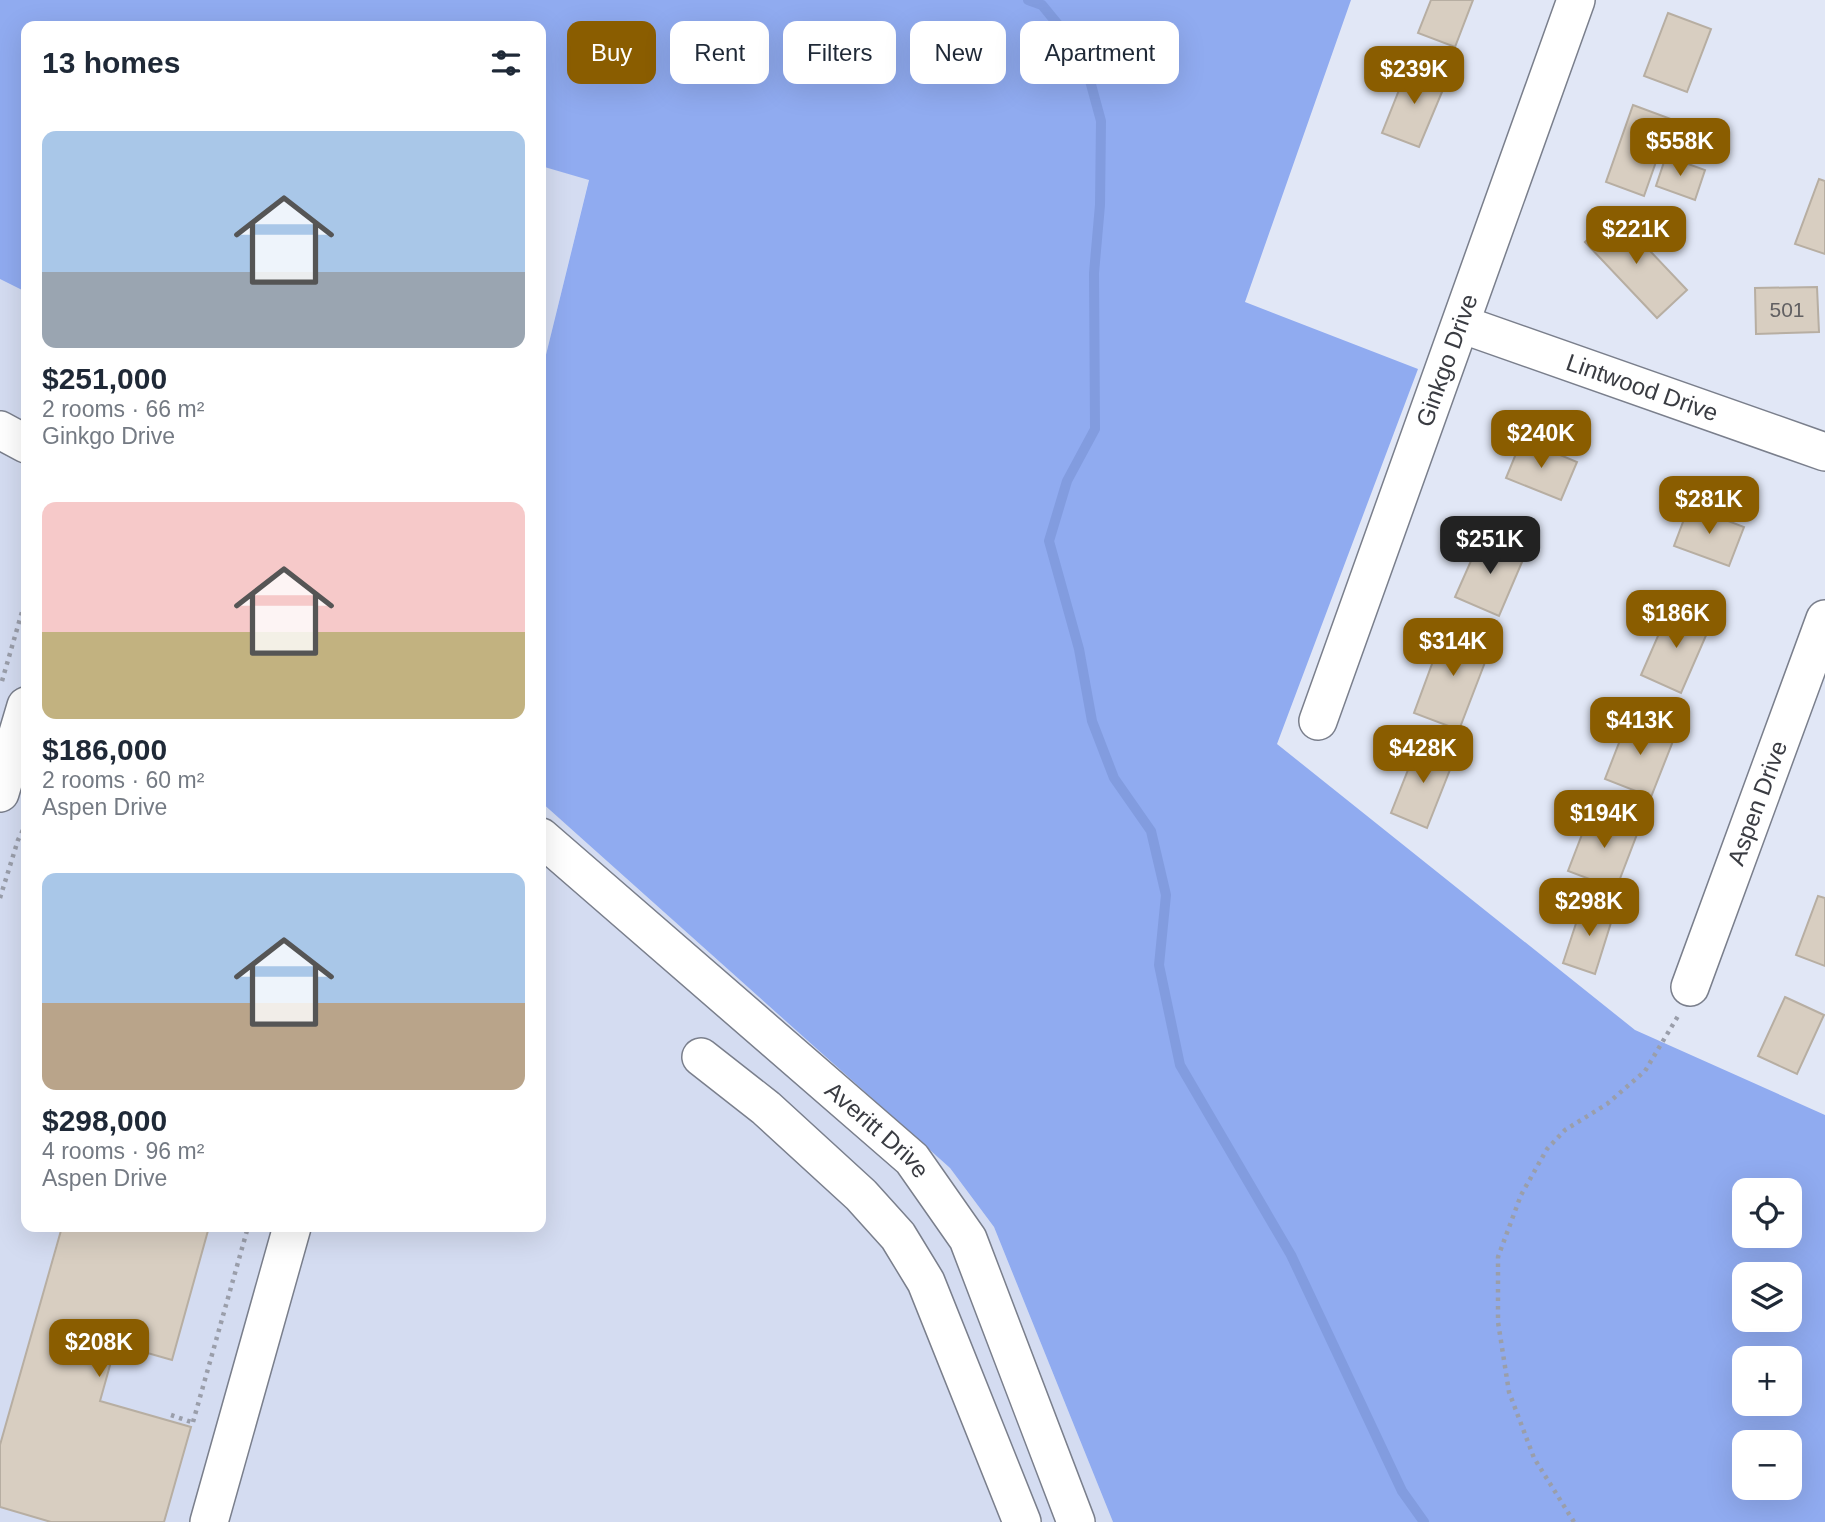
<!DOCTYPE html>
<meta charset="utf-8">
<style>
body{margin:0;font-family:Arial,sans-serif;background:#f6f6f7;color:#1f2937;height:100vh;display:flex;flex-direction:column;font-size:26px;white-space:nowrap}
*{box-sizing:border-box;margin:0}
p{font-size:23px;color:#747a83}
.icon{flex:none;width:38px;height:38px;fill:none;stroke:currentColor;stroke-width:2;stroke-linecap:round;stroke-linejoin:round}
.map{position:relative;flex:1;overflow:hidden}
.details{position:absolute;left:21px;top:21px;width:525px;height:1211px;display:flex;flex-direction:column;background:#fff;border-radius:14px;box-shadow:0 7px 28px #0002}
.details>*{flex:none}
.banner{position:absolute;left:567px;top:21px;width:665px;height:63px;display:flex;gap:14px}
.fabs{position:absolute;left:1732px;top:1178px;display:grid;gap:14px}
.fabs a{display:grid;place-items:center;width:70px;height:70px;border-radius:14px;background:#fff;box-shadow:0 7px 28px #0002;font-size:35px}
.price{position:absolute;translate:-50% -60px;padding:0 16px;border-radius:14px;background:#8a5d00;color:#fff;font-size:23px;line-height:46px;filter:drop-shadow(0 2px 4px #0008)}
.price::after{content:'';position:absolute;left:50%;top:42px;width:21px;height:16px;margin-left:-10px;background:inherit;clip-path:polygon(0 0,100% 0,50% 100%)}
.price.current{background:#222;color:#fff}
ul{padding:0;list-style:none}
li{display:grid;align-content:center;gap:14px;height:371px;padding:0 21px}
li span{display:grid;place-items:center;height:217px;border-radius:14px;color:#555}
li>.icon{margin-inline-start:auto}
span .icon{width:126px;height:126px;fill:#fffc;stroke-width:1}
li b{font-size:30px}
h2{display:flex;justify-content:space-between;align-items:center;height:84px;padding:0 21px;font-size:30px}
.chip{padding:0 24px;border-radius:14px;background:#fff;box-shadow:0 7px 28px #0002;font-size:24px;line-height:63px}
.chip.current{background:#8a5d00;color:#fff}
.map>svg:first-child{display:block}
.built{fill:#d4dcf1}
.forest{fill:#90abf0;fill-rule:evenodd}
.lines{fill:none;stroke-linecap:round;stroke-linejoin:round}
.stream{stroke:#829cdf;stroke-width:10}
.building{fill:#d8cec1;stroke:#b7aea2;stroke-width:2}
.minor-casing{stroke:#7a7f8c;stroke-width:40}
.path{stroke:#9a9eaa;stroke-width:4.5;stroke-dasharray:3.5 5;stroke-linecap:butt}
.minor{stroke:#fff;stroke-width:37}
.labels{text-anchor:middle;stroke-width:5;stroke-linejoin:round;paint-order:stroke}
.number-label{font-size:21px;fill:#626062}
.street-label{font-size:24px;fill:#3a3c42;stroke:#e1e7f6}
</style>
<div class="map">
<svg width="1825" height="1522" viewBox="0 0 1825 1522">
<rect width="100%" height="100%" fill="#e1e7f6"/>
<g class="built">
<polygon points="541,166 589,179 541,375"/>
<polygon points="0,279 26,292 26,1227 541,1227 541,802 950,1168 994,1227 1113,1522 0,1522"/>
</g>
<path class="forest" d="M0,0H1351L1245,302L1418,369L1277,744L1635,1030L1825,1115V1522H1113L994,1227L950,1168L541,802V375L589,180L541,166V26H26V292L0,279ZM1745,1190H1790V1236H1745ZM1745,1274H1790V1320H1745ZM1745,1358H1790V1404H1745ZM1745,1442H1790V1488H1745Z"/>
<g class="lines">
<polyline class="stream" points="1028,0 1042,5 1083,55 1101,121 1100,205 1094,273 1095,429 1067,481 1049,541 1079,649 1092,721 1114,778 1151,831 1166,895 1159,965 1180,1065 1291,1255 1402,1491 1424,1522"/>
</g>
<g class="building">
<polygon points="1431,0 1473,0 1455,47 1418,33"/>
<polygon points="1668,13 1711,29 1687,92 1644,76"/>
<polygon points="1409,65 1447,80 1419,147 1382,133"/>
<polygon points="1633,105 1671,119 1644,196 1606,182"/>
<polygon points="1666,156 1705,170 1695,200 1656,186"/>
<polygon points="1819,179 1825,181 1825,254 1795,244"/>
<polygon points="1615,214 1687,290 1657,318 1585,242"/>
<polygon points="1817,287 1819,332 1756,334 1755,288"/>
<polygon points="1522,439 1577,462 1561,500 1506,478"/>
<polygon points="1689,506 1744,527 1729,566 1674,546"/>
<polygon points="1482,536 1525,555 1499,616 1455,597"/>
<polygon points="1671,606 1711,624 1681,693 1641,675"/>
<polygon points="1446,626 1492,644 1459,730 1414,713"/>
<polygon points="1629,717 1675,736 1651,797 1605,779"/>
<polygon points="1419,742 1455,757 1427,828 1391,813"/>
<polygon points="1591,811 1639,829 1616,889 1568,871"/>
<polygon points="1818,896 1825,898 1825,966 1796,955"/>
<polygon points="1583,902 1614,913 1595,974 1563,963"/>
<polygon points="1785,997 1824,1015 1797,1074 1758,1056"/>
<polygon points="62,1227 209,1227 172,1360 116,1344 100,1401 191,1427 164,1522 51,1522 0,1507 0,1445"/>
</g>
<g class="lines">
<g class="minor-casing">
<g id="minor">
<path id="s1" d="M1461,324L1825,452"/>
<polyline points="0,430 26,444"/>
<path id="s2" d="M1318,721L1576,0"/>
<polyline points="0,793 26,706"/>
<path id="s3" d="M541,837L912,1159L968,1239L1076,1522"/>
<path id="s4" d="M1690,987L1825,619"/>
<polyline points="701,1057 766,1108 861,1195 898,1236 926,1282 1022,1522"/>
<polyline points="209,1522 292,1227"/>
</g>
</g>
<g class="path">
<polyline points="2,681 26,598"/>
<polyline points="0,898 18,840 26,824"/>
<polyline points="171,1415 194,1423"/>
<polyline points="193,1422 248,1227"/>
<polyline points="1574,1522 1534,1458 1509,1392 1498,1322 1498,1257 1521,1195 1547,1149 1565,1130 1607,1104 1645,1071 1678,1016"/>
</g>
<use href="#minor" class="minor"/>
</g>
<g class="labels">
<g class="number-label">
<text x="1787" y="317">501</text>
</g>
<g class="street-label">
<text dy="8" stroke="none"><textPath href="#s2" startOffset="383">Ginkgo Drive</textPath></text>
<text dy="8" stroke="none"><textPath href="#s1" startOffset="192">Lintwood Drive</textPath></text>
<text dy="8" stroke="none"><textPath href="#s4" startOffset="196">Aspen Drive</textPath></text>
<text dy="8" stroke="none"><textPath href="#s3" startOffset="446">Averitt Drive</textPath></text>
</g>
</g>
</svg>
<div class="fabs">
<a><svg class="icon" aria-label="locate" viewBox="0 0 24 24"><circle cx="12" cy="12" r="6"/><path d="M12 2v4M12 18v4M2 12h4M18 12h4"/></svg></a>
<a><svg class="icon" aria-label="layers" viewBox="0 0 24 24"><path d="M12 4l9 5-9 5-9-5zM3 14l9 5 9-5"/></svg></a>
<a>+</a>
<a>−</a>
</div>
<b class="price" style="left:1414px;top:106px">$239K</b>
<b class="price" style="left:1680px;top:178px">$558K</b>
<b class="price" style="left:1636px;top:266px">$221K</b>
<b class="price" style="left:1541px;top:470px">$240K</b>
<b class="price" style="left:1709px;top:536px">$281K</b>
<b class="price current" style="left:1490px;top:576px">$251K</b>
<b class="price" style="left:1676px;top:650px">$186K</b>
<b class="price" style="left:1453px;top:678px">$314K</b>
<b class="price" style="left:1640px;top:757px">$413K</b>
<b class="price" style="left:1423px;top:785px">$428K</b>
<b class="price" style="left:1604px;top:850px">$194K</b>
<b class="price" style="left:1589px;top:938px">$298K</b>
<b class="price" style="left:99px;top:1379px">$208K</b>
<div class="banner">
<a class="chip current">Buy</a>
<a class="chip">Rent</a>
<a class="chip">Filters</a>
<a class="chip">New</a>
<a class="chip">Apartment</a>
</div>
<section class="details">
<h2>13 homes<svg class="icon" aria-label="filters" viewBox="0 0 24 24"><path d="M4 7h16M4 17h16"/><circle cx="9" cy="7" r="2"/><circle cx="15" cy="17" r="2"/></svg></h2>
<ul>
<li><span style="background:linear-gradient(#a9c7e8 65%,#9aa5b1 0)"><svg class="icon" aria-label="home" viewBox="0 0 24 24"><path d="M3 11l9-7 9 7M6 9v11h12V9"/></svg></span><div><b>$251,000</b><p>2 rooms · 66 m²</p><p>Ginkgo Drive</p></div></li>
<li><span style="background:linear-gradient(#f6c9c9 60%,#c2b280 0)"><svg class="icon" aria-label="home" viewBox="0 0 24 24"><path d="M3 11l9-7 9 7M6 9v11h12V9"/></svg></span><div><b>$186,000</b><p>2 rooms · 60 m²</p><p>Aspen Drive</p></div></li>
<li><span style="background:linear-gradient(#a9c7e8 60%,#b9a48a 0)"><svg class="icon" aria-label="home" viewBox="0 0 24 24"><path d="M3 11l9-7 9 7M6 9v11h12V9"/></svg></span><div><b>$298,000</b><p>4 rooms · 96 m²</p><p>Aspen Drive</p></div></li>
</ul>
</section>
</div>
